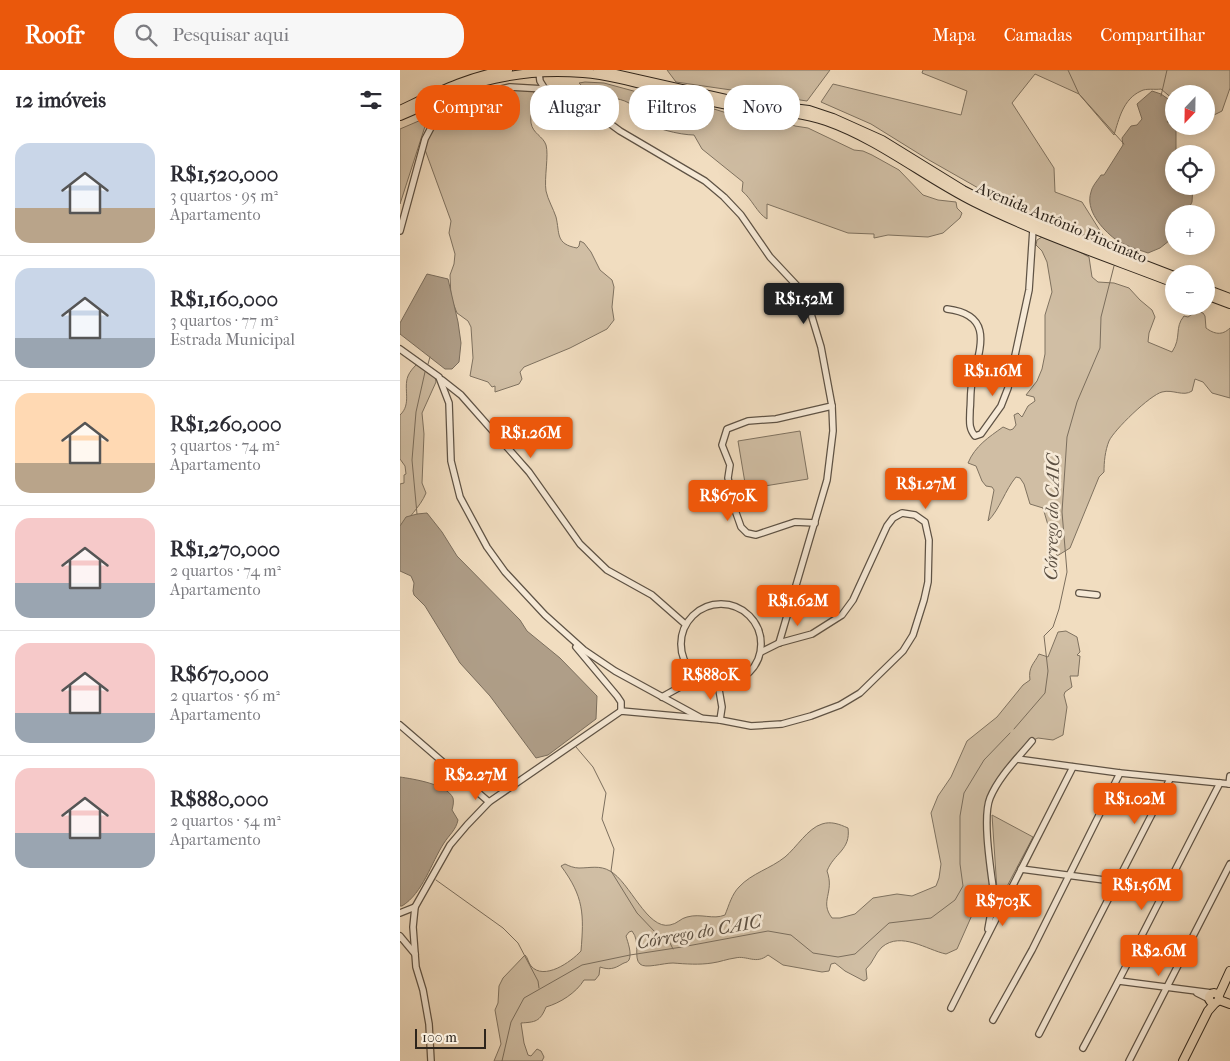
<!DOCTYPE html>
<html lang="pt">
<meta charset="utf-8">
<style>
body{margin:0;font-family:"IM FELL French Canon",serif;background:#f7f7f7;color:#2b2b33;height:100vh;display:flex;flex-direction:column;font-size:19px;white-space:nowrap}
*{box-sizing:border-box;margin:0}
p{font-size:16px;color:#7c7c81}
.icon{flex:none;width:28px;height:28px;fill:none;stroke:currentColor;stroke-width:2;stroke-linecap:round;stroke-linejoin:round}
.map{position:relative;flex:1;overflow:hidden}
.panel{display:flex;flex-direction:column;background:#fff;width:400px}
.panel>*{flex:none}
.guide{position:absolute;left:15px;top:15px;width:475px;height:45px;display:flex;gap:10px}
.needle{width:32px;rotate:202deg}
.controls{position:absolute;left:765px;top:15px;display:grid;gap:10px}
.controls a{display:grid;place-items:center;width:50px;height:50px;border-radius:50%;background:#fff;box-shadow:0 2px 12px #0003;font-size:25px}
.scale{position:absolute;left:15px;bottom:12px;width:71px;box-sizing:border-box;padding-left:5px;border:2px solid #2e251c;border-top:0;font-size:14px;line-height:18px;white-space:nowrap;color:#2e251c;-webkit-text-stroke:4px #f6e9d6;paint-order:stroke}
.price{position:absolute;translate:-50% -42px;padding:0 11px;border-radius:5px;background:#ea580c;color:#fff;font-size:16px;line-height:32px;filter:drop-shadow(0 1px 2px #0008)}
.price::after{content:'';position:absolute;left:50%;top:30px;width:15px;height:11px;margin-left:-8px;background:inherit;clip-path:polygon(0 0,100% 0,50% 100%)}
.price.active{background:#222;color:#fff}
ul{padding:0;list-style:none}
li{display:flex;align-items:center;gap:15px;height:125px;padding:0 15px}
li+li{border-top:1px solid #e1e1e2}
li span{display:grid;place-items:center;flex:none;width:140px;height:100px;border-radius:15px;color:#555}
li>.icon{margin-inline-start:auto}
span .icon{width:60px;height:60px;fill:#fffc;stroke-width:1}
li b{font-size:21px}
h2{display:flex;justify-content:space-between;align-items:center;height:60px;padding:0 15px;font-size:21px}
.tag{padding:0 18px;border-radius:20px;background:#fff;box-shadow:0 2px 12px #0003;font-size:18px;line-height:45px}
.tag.active{background:#ea580c;color:#fff}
header{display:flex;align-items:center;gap:30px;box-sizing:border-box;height:70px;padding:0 25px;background:#ea580c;color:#fff}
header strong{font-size:24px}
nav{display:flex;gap:28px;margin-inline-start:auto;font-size:18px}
.search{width:350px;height:45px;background:#f7f7f7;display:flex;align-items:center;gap:12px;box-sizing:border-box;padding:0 18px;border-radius:20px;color:#7c7c81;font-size:19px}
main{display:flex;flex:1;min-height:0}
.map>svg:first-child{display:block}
.green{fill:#d0bea4;stroke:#7f7260}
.water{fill:#af9e88;stroke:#7b6e5d}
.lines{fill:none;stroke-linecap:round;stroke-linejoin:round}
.stream{stroke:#7b6e5d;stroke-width:1}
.minor-casing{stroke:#5f5345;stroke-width:8}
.major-casing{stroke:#2e251c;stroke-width:10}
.minor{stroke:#f6e9d6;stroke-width:5.5}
.major{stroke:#f1ddc0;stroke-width:8}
.labels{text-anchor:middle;stroke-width:5;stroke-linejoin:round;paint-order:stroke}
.street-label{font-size:16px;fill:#2e251c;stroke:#f6e9d6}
.water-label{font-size:18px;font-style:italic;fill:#5b4f42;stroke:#f6e9d6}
</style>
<header>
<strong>Roofr</strong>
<div class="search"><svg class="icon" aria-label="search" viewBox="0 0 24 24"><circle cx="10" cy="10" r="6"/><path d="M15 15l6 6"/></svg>Pesquisar aqui</div>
<nav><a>Mapa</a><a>Camadas</a><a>Compartilhar</a></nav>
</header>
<main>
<section class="panel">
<h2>12 imóveis<svg class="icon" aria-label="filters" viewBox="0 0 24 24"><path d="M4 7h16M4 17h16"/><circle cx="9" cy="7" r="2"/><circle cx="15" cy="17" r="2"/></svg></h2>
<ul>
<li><span style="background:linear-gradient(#c9d6e8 65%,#b9a48a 0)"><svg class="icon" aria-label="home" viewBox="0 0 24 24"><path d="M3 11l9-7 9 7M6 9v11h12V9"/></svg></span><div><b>R$1,520,000</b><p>3 quartos · 95 m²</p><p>Apartamento</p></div></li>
<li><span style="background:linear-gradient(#c9d6e8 70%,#9aa5b1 0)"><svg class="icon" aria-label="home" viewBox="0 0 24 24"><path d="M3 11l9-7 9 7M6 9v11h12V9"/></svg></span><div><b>R$1,160,000</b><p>3 quartos · 77 m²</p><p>Estrada Municipal</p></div></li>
<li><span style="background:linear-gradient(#ffd9b3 70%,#b9a48a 0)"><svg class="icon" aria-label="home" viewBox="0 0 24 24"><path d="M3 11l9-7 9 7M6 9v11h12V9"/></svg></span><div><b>R$1,260,000</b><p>3 quartos · 74 m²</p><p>Apartamento</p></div></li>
<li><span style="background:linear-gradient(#f6c9c9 65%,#9aa5b1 0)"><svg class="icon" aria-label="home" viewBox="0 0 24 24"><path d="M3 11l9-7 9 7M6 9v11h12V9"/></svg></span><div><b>R$1,270,000</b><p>2 quartos · 74 m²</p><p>Apartamento</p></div></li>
<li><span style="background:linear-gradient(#f6c9c9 70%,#9aa5b1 0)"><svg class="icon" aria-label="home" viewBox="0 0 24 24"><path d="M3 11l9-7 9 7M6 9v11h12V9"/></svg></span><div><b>R$670,000</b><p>2 quartos · 56 m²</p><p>Apartamento</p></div></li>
<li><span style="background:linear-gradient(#f6c9c9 65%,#9aa5b1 0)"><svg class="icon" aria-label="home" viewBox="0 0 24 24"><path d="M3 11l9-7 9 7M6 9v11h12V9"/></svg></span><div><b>R$880,000</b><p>2 quartos · 54 m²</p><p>Apartamento</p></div></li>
</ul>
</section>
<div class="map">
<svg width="830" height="991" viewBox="0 0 830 991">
<rect width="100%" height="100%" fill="#f1ddc0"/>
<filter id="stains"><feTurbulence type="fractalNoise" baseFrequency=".004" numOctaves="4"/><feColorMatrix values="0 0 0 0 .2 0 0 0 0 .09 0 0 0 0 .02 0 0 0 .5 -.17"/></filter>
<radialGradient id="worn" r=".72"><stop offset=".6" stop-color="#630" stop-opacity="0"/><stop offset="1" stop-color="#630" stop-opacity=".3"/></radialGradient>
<g class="green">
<polygon points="267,0 430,0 407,31 276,12"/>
<path d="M523,0H830V18L822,41L806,49V24H774V30L761,19C755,20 746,18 741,21C723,29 719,49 714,65L679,24L635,4L612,33L654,98L655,122L682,132L709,175L594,127L529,90L471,54L421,32L433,14L561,45L567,21L522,3Z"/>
<path d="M185,12L204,13L285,35L314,39L330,44L352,46L386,51L395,56L408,58L454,80L463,81L472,85L499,100L523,125L538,130L556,132L557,138L562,143L560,148L543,163L528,167L488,165L474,168V164L448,163L367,134V149C357,143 352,129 342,121L343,112L302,79L294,65C280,65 251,58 240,49C235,45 234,37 229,33C218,27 206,28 195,24C189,23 184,18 179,13Z"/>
<path d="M120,17L133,20C139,33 129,41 131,53C133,64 143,66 146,75C149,85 144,108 146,121C148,130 153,138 156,147C160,163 155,174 177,178L179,176L180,171L184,173L191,182L200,200L212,210L214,217L212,237L214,250L207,259L170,278L124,297L120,302L122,309L119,314L95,322V316L92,317L88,312L70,306L73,288L71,257L68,251L57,243L51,228L50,205L54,194L55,184L49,163L51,151L24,77L27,64L36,57L66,37L73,39L80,37C87,21 104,20 120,17Z"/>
<polygon points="28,47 0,134 0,59"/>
<path d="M642,167C659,170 674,179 689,187L692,207L698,212L714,213L729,218L740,230L752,240L755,247L749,263L748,272L772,282C782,267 774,258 784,246L788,247L797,241L803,243L805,246L806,258C814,264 822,266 830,258V328L812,323L803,312L795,309L792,321C783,327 773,319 762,322C750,325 714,360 709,371C705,381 704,392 704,402L699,407L670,478L657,486L643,438L630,434L624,414L620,408L616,407C605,420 600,439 588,451L594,420L592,417L586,416L582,411L576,396L568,393C575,376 589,367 603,357L610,360L613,359L616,355L614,345L618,343L622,347L628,336L635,331L634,327L626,325L637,311L642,299L645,284V245L652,222L647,192L642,181L636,175L637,170Z"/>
<path d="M18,293L35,307L36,312L22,343L24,364L22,413L26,423C20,438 7,447 0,463V414L4,413V405L6,404L5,396L0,389V345C12,334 3,319 8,306C10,301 14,297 18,293Z"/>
<polygon points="400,361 408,409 346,419 338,371"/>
<path d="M666,561L677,567L680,582L677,585L680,586L678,606H670L672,617L665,622L664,625L667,637L663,665L653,670L638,668L631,671L613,689L588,735L590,752L587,786L594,831L592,835L588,838L579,834L576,836L557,879L546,884C527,880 501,861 482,877C475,883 473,893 466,899L467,909L464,911L445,901L435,893L431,894L429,901L422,902L383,895L368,885C356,895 347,885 335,888C327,889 320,892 312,893C299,895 286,894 273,893C263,893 245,899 240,894C233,888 241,872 232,861L229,862L226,866C228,873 232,883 229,890C227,893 225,892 222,894C214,899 209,900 200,897L199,905L195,910H184C176,923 160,933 146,937C140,952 135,952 121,953L124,973L128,985L131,986L137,979L141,981L144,987L142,991H94L101,974L95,940L98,933L99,916L103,908L125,885C128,888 128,892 131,896C144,911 171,892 181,881C184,844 184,827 161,796L165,794C169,796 174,798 179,798C190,798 200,795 210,801C230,812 247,860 270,855C277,854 281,848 287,847C301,843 313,850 325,845C329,835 332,824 339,817C352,803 370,799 385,787C396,778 408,758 422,754C431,751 439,754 448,758C451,780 434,783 427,801C435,823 419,831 432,848H440L455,844L473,828L497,824L512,826L536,816L539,808L541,794L531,743L538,726L551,707L567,671L597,647L623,615L630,610C628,597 634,594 639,584L648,587L658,562Z"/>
<polygon points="592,745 633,767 603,824 598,823 597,820"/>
</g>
<g class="water">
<path d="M752,21L761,24L771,31L770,48L767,52L774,54L776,61V84H774V116H793L792,132L786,144H774V167L760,178L748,183C737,179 725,176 715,169C702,159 685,140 691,122C692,116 698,110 701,105H704L723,75L722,68L731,56L737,55L742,49L737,34Z"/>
<polygon points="27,204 48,209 58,252 61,273 59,292 52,299 45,299 0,264 0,253"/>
<polygon points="27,443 42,462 57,486 120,550 127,561 160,588 197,626 196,649 148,685 136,688 90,626 60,593 25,536 14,525 13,521 14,513 11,506 0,501 0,456 6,447 17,444"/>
<path d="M0,707C13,709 47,714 53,728C54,732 53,736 52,740L58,750C56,760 49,765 44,773C31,793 23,823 2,836H0Z"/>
</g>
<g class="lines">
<g class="stream">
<polyline points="668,0 679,24 724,74"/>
<polyline points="761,26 767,0"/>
<polyline points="718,180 720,172"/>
<polyline points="28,294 30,287"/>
<polyline points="17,444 12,390 16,342 25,302"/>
<polyline points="614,659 645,623 648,601 644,566 653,557 659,539 667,502 662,442 667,367 677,332 700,278 701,247 714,196"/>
<polyline points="176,677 193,697 206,723 202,749 214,779 211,801 237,843 255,862 269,871 273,879"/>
<polyline points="36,810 103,858 118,873 138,911 139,918"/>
<polyline points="102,991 111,952 124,928 182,895 230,885 282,877 368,861 391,865 413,883 438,887 455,884 489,853 531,848 555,830 563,816 560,794 560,746 564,723 584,690 610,663"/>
</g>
<g class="minor-casing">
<g id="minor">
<polyline points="139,3 140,11 145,19 170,22 178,26 201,47 220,61 305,111 324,127 341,145 370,187 400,219 408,234 421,277 432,336 376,349 348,351 327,359 322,375 330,395 328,408 335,440 341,457 347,463 356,465 395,452 415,453"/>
<polyline points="0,161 25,69 34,52 50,38 76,25 110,17 145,19"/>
<path d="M547,239C596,245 579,280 572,313C570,322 571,331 570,340C570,350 568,358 575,366L581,364L601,336L608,318L629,220L633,159"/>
<polyline points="0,279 39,307 49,333 51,391 60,427 87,477 105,502 145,545 184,580 215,601 301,648"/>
<polyline points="42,310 61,325 129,402 180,474 207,500 252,525 285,554"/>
<polyline points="679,523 697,525"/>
<circle cx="321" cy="574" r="40"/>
<polyline points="379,573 427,410 433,361 432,336"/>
<polyline points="176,577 217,626 221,632 221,641"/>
<polyline points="318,614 322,637 320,650"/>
<polyline points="262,627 298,607"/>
<polyline points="0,655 89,732"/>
<polyline points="617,689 720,703 830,714"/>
<polyline points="829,714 830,706"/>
<polyline points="621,799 765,818"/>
<path d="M596,829L594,825C591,801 582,748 590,728C599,706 618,688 632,671"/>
<circle cx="597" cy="835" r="6"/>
<polyline points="603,832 606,829 673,697"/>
<polyline points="0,843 15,837"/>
<polyline points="588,859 592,837"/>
<polyline points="0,866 15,884"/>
<polyline points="719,911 812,923"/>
<polyline points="797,923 809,929"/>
<polyline points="551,938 601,839"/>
<polyline points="593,950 632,880 720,703"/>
<polyline points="639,964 770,709"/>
<path d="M683,978C730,891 774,801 820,713"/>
<polyline points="31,991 29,954 23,920 16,897 13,857 15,837 50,775 67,755 89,732 221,641 320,650 351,656 382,654 411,646 440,635 460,623 503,581 513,565 524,530 528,512 529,470 525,452 515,445 502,443 493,448 487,456 453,530 442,545 412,564 379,573 361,582"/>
<polyline points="729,991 830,794"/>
</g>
</g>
<g class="major-casing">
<g id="major">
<polyline points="198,0 335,31 409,40 433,48 482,70 563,120 598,138 774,206"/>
<path d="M0,40C36,23 68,6 108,0"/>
<path d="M0,46C35,32 66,13 104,7C129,2 157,1 183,3C218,6 253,18 288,26C306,31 325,35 344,38C372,41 399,42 426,51C480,70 524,107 574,132C638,164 707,187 774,213"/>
<polyline points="806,219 830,228"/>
<polyline points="806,225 830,234"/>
<circle cx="814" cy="928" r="5"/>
<polyline points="819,925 830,901"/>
<polyline points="819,930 830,934"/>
<polyline points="783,991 808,941 815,933"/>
</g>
</g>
<use href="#minor" class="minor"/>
<use href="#major" class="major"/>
</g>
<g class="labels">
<g class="street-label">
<text transform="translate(662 152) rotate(23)" y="6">Avenida Antônio Pincinato</text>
</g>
<g class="water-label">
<text transform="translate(652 447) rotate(-89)" y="6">Córrego do CAIC</text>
<text transform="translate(299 862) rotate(-10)" y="6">Córrego do CAIC</text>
</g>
</g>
<rect width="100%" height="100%" filter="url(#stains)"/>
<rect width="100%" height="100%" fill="url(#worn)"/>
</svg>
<div class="controls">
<a><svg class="needle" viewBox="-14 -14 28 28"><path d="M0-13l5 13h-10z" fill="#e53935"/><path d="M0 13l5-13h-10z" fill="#7c7c81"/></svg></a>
<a><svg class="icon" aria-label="locate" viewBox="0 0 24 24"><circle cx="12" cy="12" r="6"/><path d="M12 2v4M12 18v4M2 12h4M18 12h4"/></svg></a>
<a>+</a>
<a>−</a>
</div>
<div class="scale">100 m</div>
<b class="price active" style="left:404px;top:255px">R$1.52M</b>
<b class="price" style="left:593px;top:327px">R$1.16M</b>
<b class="price" style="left:131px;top:389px">R$1.26M</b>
<b class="price" style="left:526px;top:440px">R$1.27M</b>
<b class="price" style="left:328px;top:452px">R$670K</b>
<b class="price" style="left:398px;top:557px">R$1.62M</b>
<b class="price" style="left:311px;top:631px">R$880K</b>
<b class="price" style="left:76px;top:731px">R$2.27M</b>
<b class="price" style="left:735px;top:755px">R$1.02M</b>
<b class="price" style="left:742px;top:841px">R$1.56M</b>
<b class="price" style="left:603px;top:857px">R$703K</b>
<b class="price" style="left:759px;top:907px">R$2.6M</b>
<div class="guide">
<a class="tag active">Comprar</a>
<a class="tag">Alugar</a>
<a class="tag">Filtros</a>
<a class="tag">Novo</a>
</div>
</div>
</main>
